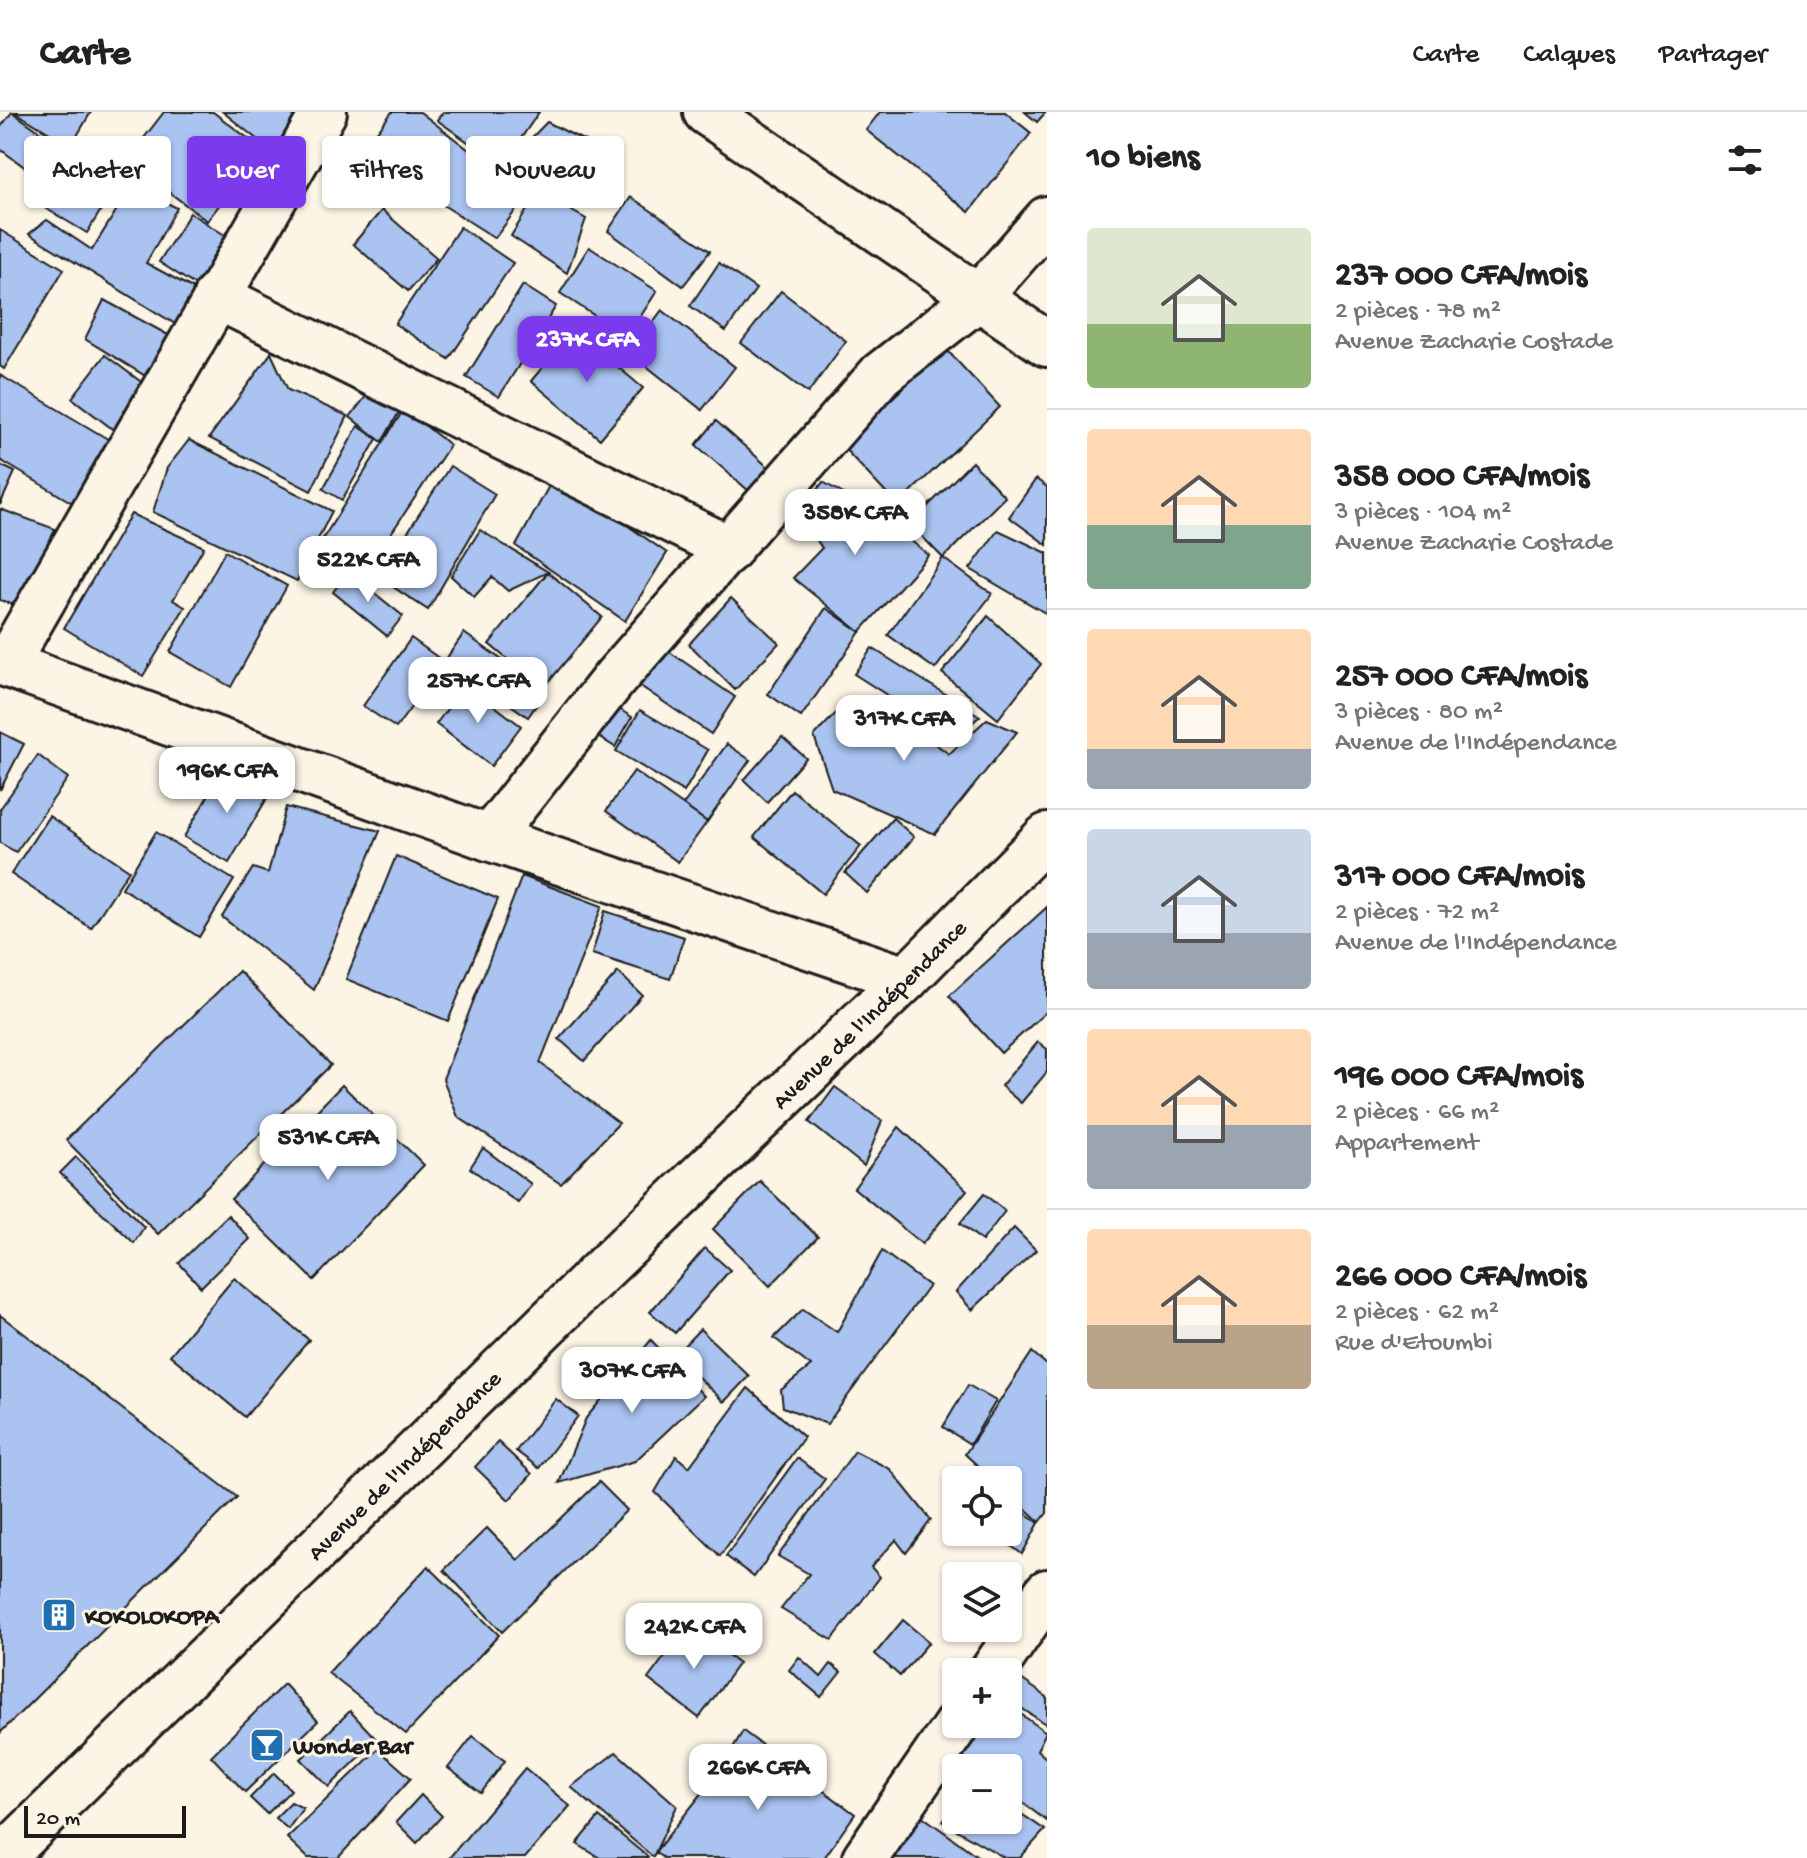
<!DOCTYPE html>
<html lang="fr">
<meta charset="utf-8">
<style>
body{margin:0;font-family:"Gochi Hand",sans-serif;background:#f6f6f6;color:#222;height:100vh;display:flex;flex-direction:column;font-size:30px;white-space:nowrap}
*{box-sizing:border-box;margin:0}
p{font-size:26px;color:#767676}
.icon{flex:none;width:44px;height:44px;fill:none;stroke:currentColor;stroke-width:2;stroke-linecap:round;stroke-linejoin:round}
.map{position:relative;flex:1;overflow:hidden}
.drawer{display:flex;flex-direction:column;background:#fff;width:760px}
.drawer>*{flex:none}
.guide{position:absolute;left:24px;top:24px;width:760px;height:72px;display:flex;gap:16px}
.fabs{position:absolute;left:942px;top:1354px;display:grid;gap:16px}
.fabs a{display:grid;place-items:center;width:80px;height:80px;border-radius:8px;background:#fff;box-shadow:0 2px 6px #0004;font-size:40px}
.scale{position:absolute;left:24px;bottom:20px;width:162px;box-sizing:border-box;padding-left:8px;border:4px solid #1c1c1c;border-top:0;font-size:22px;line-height:28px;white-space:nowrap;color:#1c1c1c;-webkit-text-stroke:6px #fcf5e5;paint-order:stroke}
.price{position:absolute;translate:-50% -68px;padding:0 18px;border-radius:16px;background:#fff;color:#222;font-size:26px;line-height:52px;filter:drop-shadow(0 2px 4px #0008)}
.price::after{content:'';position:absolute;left:50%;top:48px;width:24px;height:18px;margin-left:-12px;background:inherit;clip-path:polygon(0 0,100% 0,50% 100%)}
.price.on{background:#7c3aed;color:#fff}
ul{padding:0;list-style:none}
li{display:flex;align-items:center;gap:24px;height:200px;padding:0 40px}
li+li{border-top:2px solid #e0e0e0}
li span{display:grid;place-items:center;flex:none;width:224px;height:160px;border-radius:8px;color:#555}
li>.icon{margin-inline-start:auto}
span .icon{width:96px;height:96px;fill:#fffc;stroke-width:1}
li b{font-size:34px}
h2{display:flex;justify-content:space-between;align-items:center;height:96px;padding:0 40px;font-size:34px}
.pill{padding:0 28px;border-radius:8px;background:#fff;box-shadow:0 2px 6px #0004;font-size:28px;line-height:72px}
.pill.on{background:#7c3aed;color:#fff}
header{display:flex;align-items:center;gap:48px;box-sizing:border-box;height:112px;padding:0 40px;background:#fff;border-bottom:2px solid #e0e0e0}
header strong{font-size:38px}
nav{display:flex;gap:44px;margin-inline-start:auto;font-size:28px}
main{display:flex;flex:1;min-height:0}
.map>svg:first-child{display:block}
.building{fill:#aac3f0;stroke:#1c1c1c;stroke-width:2}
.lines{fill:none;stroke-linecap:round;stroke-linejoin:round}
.minor-casing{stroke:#1c1c1c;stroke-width:50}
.tertiary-casing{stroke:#1c1c1c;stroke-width:50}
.minor{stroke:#fcf5e5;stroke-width:44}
.tertiary{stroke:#fcf5e5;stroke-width:44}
.labels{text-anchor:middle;stroke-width:6;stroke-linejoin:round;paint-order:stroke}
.street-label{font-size:24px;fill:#1c1c1c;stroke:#fcf5e5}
.poi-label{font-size:24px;font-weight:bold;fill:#1c1c1c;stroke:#fcf5e5;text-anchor:start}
</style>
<header>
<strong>Carte</strong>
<nav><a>Carte</a><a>Calques</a><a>Partager</a></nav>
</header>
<main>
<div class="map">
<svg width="1047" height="1746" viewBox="0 0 1047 1746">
<rect width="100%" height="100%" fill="#fcf5e5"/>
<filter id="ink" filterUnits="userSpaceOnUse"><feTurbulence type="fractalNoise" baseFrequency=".0125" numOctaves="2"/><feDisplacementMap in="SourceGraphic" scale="16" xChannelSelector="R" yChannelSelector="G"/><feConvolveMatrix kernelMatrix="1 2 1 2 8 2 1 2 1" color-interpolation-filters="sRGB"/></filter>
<g filter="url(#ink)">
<g class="building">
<polygon points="12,0 72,42 49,73 0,37 0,16"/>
<polygon points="15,0 91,0 71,34"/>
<polygon points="164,0 213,0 262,37 207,109 127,48"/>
<polygon points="223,0 296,0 312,13 284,49"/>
<polygon points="392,0 420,0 527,83 495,126 361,41"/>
<polygon points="443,0 539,0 502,54 437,8"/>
<polygon points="880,0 1005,0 1031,21 969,100 866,18"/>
<polygon points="1025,0 1046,0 1037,10"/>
<polygon points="547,10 613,43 589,91 506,52"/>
<polygon points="84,47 123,62 87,121 45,96"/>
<polygon points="132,73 177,96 146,151 205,183 185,218 29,122 47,108 92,138"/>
<polygon points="538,80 586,107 567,161 511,124"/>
<polygon points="631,85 710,139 683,174 608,119"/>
<polygon points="382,98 437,146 408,179 353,132"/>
<polygon points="190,101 228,125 198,175 159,150"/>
<polygon points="460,115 513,151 449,247 395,212"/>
<polygon points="0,118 64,157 4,257 0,254"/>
<polygon points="589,135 657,179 627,225 560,181"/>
<polygon points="719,151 756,177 726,219 690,194"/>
<polygon points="523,173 556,194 499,285 466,265"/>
<polygon points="781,179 846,229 808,281 741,231"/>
<polygon points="104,188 181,230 157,271 85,227"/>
<polygon points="662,198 735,255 702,298 630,241"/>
<polygon points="574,218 643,276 600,327 531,269"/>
<polygon points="945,236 1000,295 897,393 842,334"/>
<polygon points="271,241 288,278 348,304 311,379 209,326"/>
<polygon points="105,243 148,275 115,319 72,286"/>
<polygon points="0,263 123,336 86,399 0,348"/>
<polygon points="374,274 402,295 382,330 350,305"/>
<polygon points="404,297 450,333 390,423 402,429 450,354 495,382 428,498 322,428"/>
<polygon points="716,309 777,363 757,386 696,333"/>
<polygon points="358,314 377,327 342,388 323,377"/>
<polygon points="189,328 332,399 297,469 153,400 167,356"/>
<polygon points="972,350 1005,385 943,446 910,412"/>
<polygon points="0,353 15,360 0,393"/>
<polygon points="555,363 667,441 625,509 516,434"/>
<polygon points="1036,367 1047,375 1047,433 1009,405"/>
<polygon points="823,370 876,401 929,443 860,520 793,466 822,436 805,411 806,392"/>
<polygon points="0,397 55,417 26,497 0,488"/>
<polygon points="131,402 204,435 173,488 185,495 143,564 64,516"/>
<polygon points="480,418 548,460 508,479 492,465 474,485 451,464"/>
<polygon points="998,418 1047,441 1047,502 970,457"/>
<polygon points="225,439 287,474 231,575 170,540"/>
<polygon points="943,446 992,482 935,557 888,523"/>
<polygon points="348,460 403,504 387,524 333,480"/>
<polygon points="548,460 602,505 543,577 489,532"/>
<polygon points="731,486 779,531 735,578 689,532"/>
<polygon points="826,496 860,520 801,605 768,582"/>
<polygon points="988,504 1041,552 998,607 942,561"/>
<polygon points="464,521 546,579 528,605 446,547"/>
<polygon points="411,526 444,550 396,616 363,594"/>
<polygon points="658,532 735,585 711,622 633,569"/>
<polygon points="872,536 980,604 954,626 854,562"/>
<polygon points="466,572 521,614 491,654 436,612"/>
<polygon points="875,587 949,642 987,607 1017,620 935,722 832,677 814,624 844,593"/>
<polygon points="604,588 632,605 615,635 586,617"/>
<polygon points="640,598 708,638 684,680 616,639"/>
<polygon points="0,620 24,632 0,678"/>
<polygon points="782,625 806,646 767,690 744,668"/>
<polygon points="727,632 750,648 707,710 683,693"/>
<polygon points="38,643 68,666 16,740 0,731 0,697"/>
<polygon points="225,655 270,681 229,751 184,725"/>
<polygon points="634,659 707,710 678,750 606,699"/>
<polygon points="792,678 861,734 823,782 754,725"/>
<polygon points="286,695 380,719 314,878 222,805 253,756 268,761"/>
<polygon points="49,704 129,758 91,816 11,762"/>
<polygon points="893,706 914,725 867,781 845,761"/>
<polygon points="156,720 234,768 199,825 122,776"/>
<polygon points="396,744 498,787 448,909 346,867"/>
<polygon points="522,764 602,794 540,951 619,1011 561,1072 458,1005 443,967"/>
<polygon points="1047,795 1047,899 1001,941 949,884"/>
<polygon points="605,799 684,825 670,867 592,842"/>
<polygon points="239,859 331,953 158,1122 66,1028"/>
<polygon points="618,860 642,883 584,949 559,927"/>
<polygon points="1038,930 1047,937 1047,960 1021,991 1001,974"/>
<polygon points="342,973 424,1053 314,1168 231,1087"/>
<polygon points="835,975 882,1009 864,1054 809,1010"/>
<polygon points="899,1015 967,1078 922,1132 854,1076"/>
<polygon points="483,1036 531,1072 518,1091 470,1056"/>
<polygon points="76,1045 144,1115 134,1131 60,1061"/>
<polygon points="760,1069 818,1125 770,1174 713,1117"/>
<polygon points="984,1082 1005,1099 982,1129 960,1111"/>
<polygon points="228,1103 250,1127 201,1175 179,1151"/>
<polygon points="1014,1116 1036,1138 972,1198 956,1180"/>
<polygon points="705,1136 730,1158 675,1221 650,1200"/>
<polygon points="882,1139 929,1174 827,1312 783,1295 781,1278 811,1254 774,1226 803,1197 837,1220"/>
<polygon points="234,1166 309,1228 245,1305 170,1243"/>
<polygon points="0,1203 237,1385 0,1621"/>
<polygon points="700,1217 749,1264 724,1290 675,1243"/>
<polygon points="651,1228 704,1284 635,1349 559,1371 586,1306"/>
<polygon points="1032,1240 1047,1253 1047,1401 1040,1410 1008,1381 1008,1368 993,1368 965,1342"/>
<polygon points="968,1273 996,1289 970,1332 943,1315"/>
<polygon points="748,1276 804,1325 720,1444 655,1380 676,1344 689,1355"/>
<polygon points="556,1287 578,1304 539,1356 516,1339"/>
<polygon points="498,1330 532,1362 509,1388 475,1355"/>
<polygon points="855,1339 890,1357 931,1408 906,1441 896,1428 871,1455 880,1465 832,1528 781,1497 809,1462 778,1444"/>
<polygon points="797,1346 825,1367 754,1465 726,1444"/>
<polygon points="599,1370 627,1398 502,1520 444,1458 487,1416 518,1448"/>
<polygon points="1008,1389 1039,1411 1022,1442 992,1420 1008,1420"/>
<polygon points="428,1454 499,1523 406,1622 328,1561"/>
<polygon points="903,1508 929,1530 900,1564 875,1542"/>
<polygon points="688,1513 739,1551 699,1606 648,1567"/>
<polygon points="799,1545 821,1565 831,1552 841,1560 821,1585 789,1558"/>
<polygon points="1021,1567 1047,1585 1047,1613 1012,1590"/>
<polygon points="284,1572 318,1609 245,1680 211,1644"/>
<polygon points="1008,1593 1046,1620 1037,1638 1047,1647 1047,1709 1008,1680 1008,1656 969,1656 953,1649 963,1612 979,1612 993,1621 997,1612 1008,1612"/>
<polygon points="350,1599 377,1628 329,1675 301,1647"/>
<polygon points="743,1619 855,1702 824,1746 663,1746 655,1740 716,1664"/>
<polygon points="473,1624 505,1649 481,1681 448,1656"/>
<polygon points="378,1637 411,1666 338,1746 308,1746 287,1726"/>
<polygon points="616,1640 677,1694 653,1745 571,1675"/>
<polygon points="525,1656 570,1694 525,1746 449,1746"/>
<polygon points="274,1661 291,1678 267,1702 250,1686"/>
<polygon points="421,1683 442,1704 417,1731 396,1710"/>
<polygon points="956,1689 956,1708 1008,1708 1008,1693 1045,1718 1020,1746 1005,1746 943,1710"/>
<polygon points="291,1690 303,1696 288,1717 275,1706"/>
<polygon points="922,1704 980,1746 889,1746"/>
<polygon points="599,1705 648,1745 647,1746 600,1746 577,1732"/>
</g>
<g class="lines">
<g class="minor-casing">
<g id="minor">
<polyline points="216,184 730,437"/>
<polyline points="0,550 489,726 906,867"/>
<polyline points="6,552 324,0"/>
<polyline points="489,726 615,566 881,262 978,186 1047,107"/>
<polyline points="992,1560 1047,1480"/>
<polyline points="865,1746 957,1612"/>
</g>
</g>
<g class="tertiary-casing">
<g id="tertiary">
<polyline points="706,0 1047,232"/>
<path id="s1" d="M2,1746L598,1162L906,867L1047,724"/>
</g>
</g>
<use href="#minor" class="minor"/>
<use href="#tertiary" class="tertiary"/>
</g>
</g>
<defs>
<g id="building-square" transform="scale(1.8)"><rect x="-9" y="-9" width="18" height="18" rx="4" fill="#1f6fb2" stroke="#fcf5e5"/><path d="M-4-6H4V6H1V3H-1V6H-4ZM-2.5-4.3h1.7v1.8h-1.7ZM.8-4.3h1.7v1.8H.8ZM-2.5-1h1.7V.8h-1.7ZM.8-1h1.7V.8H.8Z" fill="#fff"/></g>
<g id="bar-square" transform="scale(1.8)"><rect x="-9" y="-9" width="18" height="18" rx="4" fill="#1f6fb2" stroke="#fcf5e5"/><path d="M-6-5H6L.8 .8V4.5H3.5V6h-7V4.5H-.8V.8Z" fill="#fff"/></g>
</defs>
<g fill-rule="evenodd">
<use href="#building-square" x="59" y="1503"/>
<use href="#bar-square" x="267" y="1633"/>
</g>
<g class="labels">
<g class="street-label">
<text dy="8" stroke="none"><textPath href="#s1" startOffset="1210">Avenue de l'Indépendance</textPath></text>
<text dy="8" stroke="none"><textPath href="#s1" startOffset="562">Avenue de l'Indépendance</textPath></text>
</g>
<g class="poi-label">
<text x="85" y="1511">KOKOLOKOPA</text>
<text x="293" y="1641">Wonder Bar</text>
</g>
</g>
</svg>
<div class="fabs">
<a><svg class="icon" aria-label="locate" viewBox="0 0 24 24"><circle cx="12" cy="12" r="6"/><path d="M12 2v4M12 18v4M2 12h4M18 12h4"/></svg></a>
<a><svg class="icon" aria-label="layers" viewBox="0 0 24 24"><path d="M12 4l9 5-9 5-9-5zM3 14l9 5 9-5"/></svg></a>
<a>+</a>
<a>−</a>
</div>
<div class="scale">20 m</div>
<b class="price on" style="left:587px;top:272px">237K CFA</b>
<b class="price" style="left:855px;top:445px">358K CFA</b>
<b class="price" style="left:368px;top:492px">522K CFA</b>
<b class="price" style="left:478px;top:613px">257K CFA</b>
<b class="price" style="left:904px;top:651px">317K CFA</b>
<b class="price" style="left:227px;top:703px">196K CFA</b>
<b class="price" style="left:328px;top:1070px">531K CFA</b>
<b class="price" style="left:632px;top:1303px">307K CFA</b>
<b class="price" style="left:694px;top:1559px">242K CFA</b>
<b class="price" style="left:758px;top:1700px">266K CFA</b>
<div class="guide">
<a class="pill">Acheter</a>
<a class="pill on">Louer</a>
<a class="pill">Filtres</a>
<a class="pill">Nouveau</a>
</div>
</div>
<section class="drawer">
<h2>10 biens<svg class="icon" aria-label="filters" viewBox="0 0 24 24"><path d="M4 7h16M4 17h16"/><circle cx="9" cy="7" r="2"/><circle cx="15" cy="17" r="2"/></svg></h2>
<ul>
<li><span style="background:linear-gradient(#dfe7d0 60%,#8fb573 0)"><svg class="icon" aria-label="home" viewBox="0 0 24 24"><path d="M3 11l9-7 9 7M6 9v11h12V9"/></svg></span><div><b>237 000 CFA/mois</b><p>2 pièces · 78 m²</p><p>Avenue Zacharie Costade</p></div></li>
<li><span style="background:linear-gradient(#ffd9b3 60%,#7fa58c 0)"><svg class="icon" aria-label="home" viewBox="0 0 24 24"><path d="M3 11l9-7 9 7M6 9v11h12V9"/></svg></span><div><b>358 000 CFA/mois</b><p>3 pièces · 104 m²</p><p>Avenue Zacharie Costade</p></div></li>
<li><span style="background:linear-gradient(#ffd9b3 75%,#9aa5b1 0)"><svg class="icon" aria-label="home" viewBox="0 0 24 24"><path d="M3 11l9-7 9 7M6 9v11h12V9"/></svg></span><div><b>257 000 CFA/mois</b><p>3 pièces · 80 m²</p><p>Avenue de l'Indépendance</p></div></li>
<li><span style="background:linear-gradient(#c9d6e8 65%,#9aa5b1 0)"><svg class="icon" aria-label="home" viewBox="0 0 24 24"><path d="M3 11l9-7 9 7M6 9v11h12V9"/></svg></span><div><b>317 000 CFA/mois</b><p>2 pièces · 72 m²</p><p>Avenue de l'Indépendance</p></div></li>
<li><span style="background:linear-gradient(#ffd9b3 60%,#9aa5b1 0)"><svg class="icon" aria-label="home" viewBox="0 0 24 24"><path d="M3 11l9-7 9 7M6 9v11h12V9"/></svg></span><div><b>196 000 CFA/mois</b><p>2 pièces · 66 m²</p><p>Appartement</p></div></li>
<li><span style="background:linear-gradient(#ffd9b3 60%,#b9a48a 0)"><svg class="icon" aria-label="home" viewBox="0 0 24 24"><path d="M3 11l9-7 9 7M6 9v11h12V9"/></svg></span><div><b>266 000 CFA/mois</b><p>2 pièces · 62 m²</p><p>Rue d'Etoumbi</p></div></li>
</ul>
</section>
</main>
